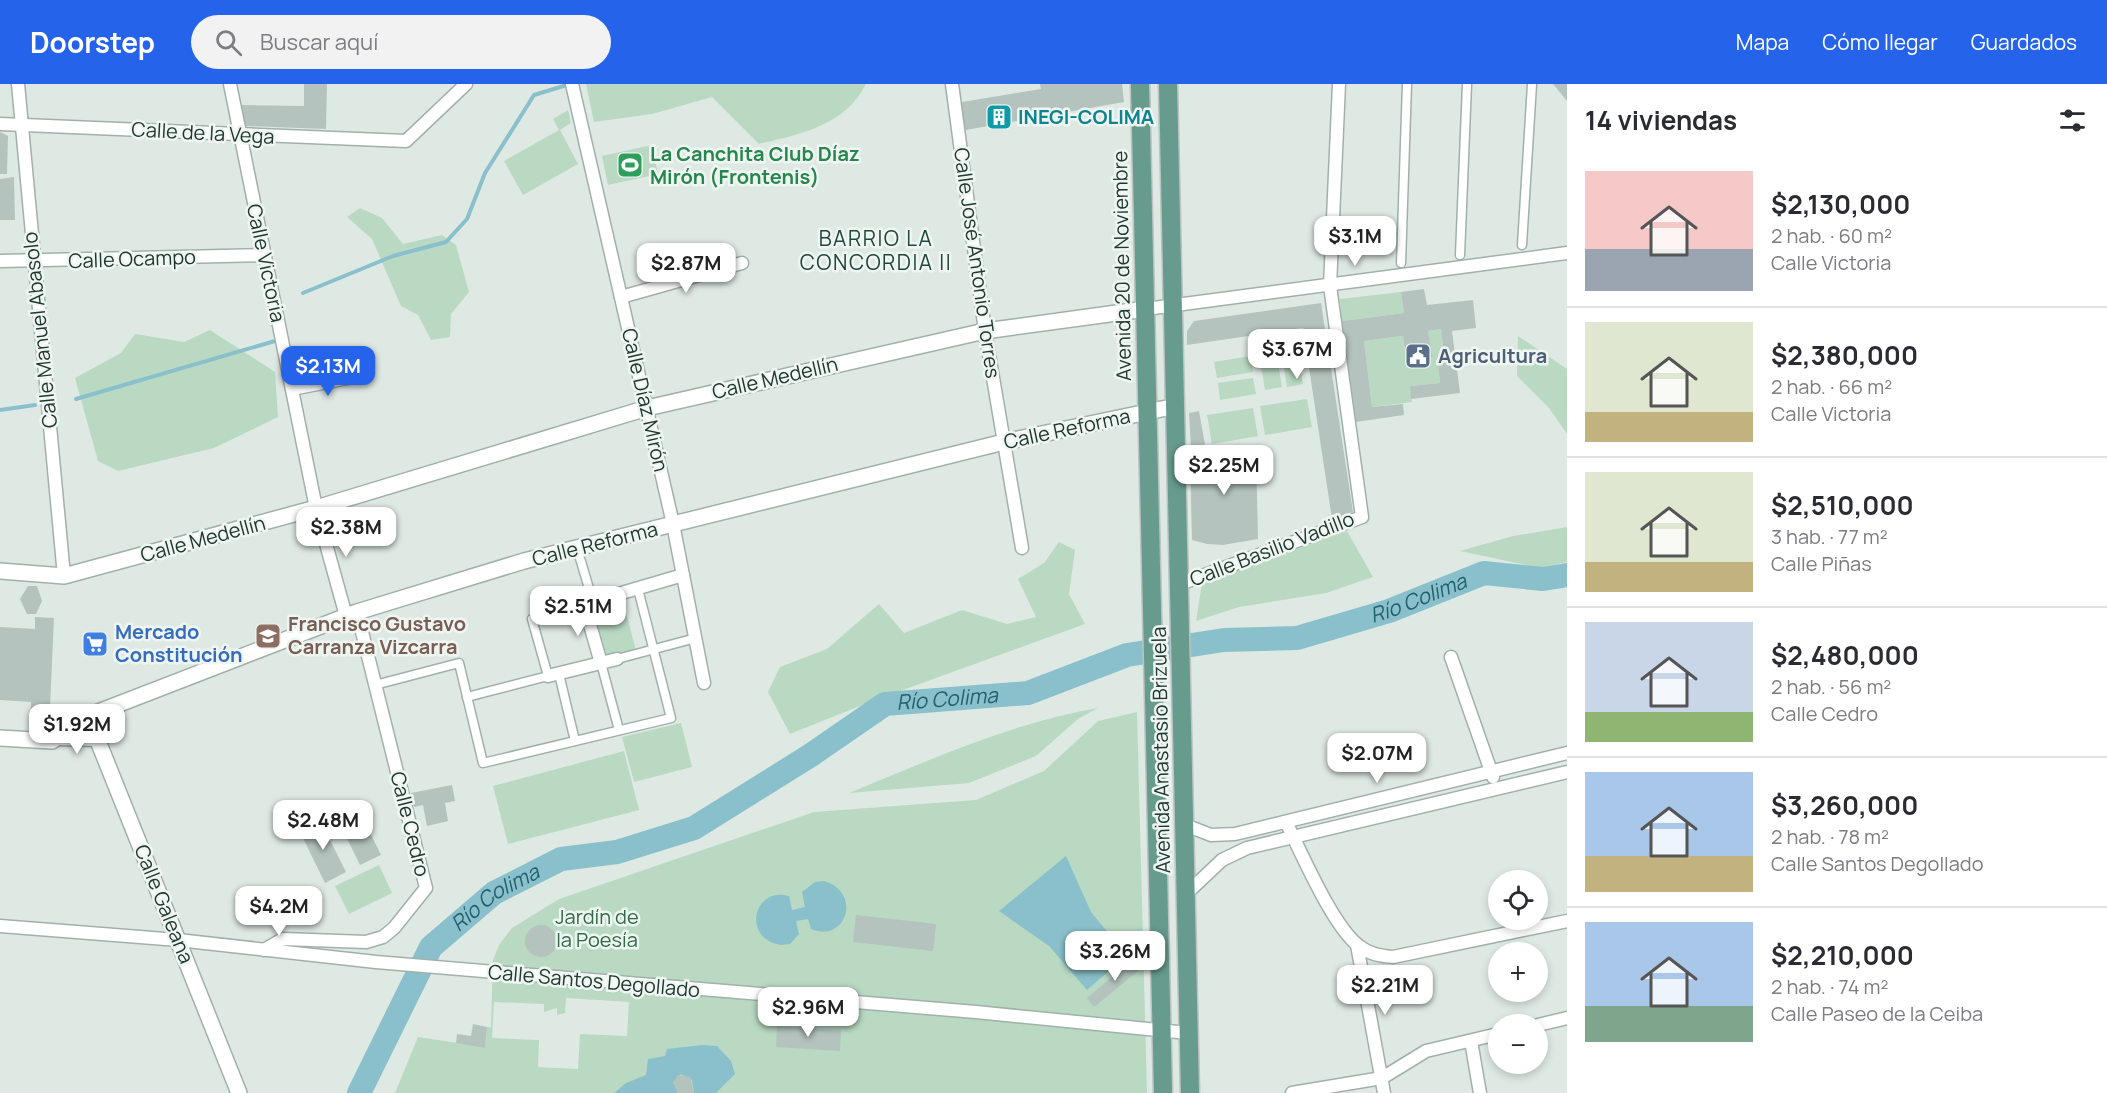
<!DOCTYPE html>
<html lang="es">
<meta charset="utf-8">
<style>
body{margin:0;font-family:Manrope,sans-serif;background:#f2f2f3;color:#2b2b33;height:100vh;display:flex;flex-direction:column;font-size:22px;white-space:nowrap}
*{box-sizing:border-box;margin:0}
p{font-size:20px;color:#7c7c81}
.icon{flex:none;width:33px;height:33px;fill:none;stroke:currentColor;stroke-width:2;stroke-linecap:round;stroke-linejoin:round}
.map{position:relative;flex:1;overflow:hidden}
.sheet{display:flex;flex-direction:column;background:#fff;width:540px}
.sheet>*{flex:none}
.fabs{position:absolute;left:1488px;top:786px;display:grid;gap:12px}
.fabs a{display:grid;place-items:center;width:60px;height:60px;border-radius:50%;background:#fff;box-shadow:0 3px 9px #0003;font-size:30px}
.price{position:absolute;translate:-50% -51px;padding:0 14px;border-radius:12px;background:#fff;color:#222;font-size:20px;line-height:39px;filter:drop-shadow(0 2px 3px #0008)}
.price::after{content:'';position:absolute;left:50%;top:36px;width:18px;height:14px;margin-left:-9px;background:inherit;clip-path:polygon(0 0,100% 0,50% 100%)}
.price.on{background:#2563eb;color:#fff}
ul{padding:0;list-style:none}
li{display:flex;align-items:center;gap:18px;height:150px;padding:0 18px}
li+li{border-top:2px solid #e1e1e2}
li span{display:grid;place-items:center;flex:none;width:168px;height:120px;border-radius:0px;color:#555}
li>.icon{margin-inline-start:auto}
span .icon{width:72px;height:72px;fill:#fffc;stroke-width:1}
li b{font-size:26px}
h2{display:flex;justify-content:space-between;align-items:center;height:72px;padding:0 18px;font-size:26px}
header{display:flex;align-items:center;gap:36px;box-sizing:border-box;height:84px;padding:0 30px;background:#2563eb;color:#fff}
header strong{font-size:28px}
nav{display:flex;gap:33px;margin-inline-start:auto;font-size:21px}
.search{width:420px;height:54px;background:#f2f2f3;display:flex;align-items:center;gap:15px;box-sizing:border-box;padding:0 21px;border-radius:33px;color:#7c7c81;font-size:22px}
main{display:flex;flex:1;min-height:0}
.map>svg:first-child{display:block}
.green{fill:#b9d9c2;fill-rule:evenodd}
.water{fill:#8ac0cb}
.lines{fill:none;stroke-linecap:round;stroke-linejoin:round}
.stream{stroke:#8ac0cb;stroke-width:4}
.river{stroke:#8ac0cb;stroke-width:24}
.building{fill:#b4c3bd}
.pedestrian-casing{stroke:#a2b0ab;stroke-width:11}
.minor-casing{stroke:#a2b0ab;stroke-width:15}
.tertiary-casing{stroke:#a2b0ab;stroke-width:18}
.primary-casing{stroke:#bcc3c1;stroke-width:21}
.pedestrian{stroke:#fff;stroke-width:8}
.minor{stroke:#fff;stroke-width:12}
.tertiary{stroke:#fff;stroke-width:15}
.primary{stroke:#669b8e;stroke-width:18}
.labels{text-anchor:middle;stroke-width:5;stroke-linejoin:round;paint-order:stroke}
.culture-label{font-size:20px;font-weight:bold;fill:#0d838f;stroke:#eff6f2;text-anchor:start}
.street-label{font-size:20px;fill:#213731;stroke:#eff6f2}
.leisure-label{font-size:20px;font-weight:bold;fill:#27864d;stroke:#eff6f2;text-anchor:start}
.service-label{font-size:20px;font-weight:bold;fill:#4e5e75;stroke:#eff6f2;text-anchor:start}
.education-label{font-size:20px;font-weight:bold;fill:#785e54;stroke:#eff6f2;text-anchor:start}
.shop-label{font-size:20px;font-weight:bold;fill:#366cbe;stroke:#eff6f2;text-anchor:start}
.park-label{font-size:20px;fill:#2f6b46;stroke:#eff6f2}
.neighbourhood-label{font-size:21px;letter-spacing:1.5px;fill:#1f473e;stroke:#eff6f2}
.water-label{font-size:21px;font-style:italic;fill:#21616e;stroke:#eff6f2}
</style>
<header>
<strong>Doorstep</strong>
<div class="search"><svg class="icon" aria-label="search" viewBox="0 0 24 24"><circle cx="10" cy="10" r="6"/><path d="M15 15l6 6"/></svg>Buscar aquí</div>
<nav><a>Mapa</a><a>Cómo llegar</a><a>Guardados</a></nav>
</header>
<main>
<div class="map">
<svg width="1567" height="1009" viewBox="0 0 1567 1009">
<rect width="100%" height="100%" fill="#dfe9e4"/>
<g class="green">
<path d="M586,0H866C845,42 800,50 759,60L712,13L652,30L594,38Z"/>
<polygon points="568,26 571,39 560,46 578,80 523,111 504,77 559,46 553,35"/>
<polygon points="652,61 658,90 608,101 602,72"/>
<polygon points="360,124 382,134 403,160 442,151 456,161 469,208 451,230 450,253 431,256 418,231 401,222 372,155 347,133"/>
<polygon points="1401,208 1404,229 1342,237 1340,215"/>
<polygon points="1441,245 1444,270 1437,271 1440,299 1410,302 1412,318 1372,323 1364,257 1403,252 1406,276 1431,273 1428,247"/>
<polygon points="210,246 275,288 278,333 214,364 118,387 98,377 75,294 121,269 135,250 184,258"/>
<polygon points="1518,252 1567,285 1567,350 1549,324 1517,292"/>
<polygon points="1297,264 1303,300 1287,303 1281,266"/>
<polygon points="1276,267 1282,303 1265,306 1259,270"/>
<polygon points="1250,272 1253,288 1217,294 1214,278"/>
<polygon points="1253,294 1256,310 1220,316 1218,299"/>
<polygon points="1307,315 1312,343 1265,351 1260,322"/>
<polygon points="1253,324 1258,352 1212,360 1207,331"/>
<polygon points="1567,443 1567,478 1540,484 1460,467 1513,452"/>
<polygon points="1347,447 1373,493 1326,509 1239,523 1196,537 1202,499"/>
<polygon points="1059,458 1075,466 1069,510 1085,540 870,618 790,650 768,608 780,583 827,565 879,520 904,549 962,526 1007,540 1036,533 1018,495 1044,479"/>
<polygon points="622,514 636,566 604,575 589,522"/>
<path d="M1098,624L1078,635L1036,672L969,699L849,709C930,676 1011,639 1098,624Z"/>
<path d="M1137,628L1147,1009H395L418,953L485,963L487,943H491L493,876L499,861L512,844L559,815L814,728L976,716L1044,687L1098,637ZM566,914L629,918L627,952L580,950L578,985L538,983L539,956L492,954L494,918L544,920V928L557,924V931L565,929Z"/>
<polygon points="681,639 692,683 634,698 622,653"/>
<polygon points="624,667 639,726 508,760 493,702"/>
<polygon points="379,781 392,809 349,830 335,802"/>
</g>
<g class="water">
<polygon points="1066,772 1091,828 1127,871 1087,906 1049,862 999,827"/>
<path d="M824,797C863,808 846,860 811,845L808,835L796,837L799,850L790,860L782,861C741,856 753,802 789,812L792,826L805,823L802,808L815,798Z"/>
<polygon points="702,961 717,962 731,977 735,990 716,1009 694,1009 692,996 681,990 673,998 678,1009 614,1009 626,999 646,991 648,975 665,972 667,965"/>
</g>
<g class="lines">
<g class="stream">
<polyline points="303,209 393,172 446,158 467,135 485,89 534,11 570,0"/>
<polyline points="76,315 275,257"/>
<polyline points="0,326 35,321"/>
</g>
<path class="river" id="s1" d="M359,1009L431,863L494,809L561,775L617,768L694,744L811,671L885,620L1028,609L1127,571L1224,556L1297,554L1389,527L1484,489L1543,495L1567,491"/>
</g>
<g class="building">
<polygon points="304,0 327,0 326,45 246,42 241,21 304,22"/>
<polygon points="1040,0 1122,0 1124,18 960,47 956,19 1041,5"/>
<polygon points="1553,0 1567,0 1567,17"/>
<polygon points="0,48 8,52 7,90 0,90"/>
<polygon points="14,93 15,136 0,136 0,95"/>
<polygon points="1424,205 1427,221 1473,216 1476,244 1452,247 1460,309 1411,315 1410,302 1440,299 1437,271 1444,270 1441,245 1428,247 1432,273 1406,276 1403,252 1364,257 1372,323 1403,320 1404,331 1356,338 1342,237 1404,229 1401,208"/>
<polygon points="1321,219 1353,428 1332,435 1303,244 1187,261 1187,247 1194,237"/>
<polygon points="1199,327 1205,361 1191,363 1189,329"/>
<polygon points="1225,363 1256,368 1258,455 1223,461 1207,460 1192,456 1190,372 1207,364"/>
<polygon points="28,502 37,502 42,517 36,530 27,530 20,515"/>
<polygon points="35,533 54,534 49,646 30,645 31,618 0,616 0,543 35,545"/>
<polygon points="452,701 455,717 445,719 448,737 427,742 423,721 414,723 411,709"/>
<polygon points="355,718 381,771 360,781 334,728"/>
<polygon points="320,736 346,788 325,799 299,746"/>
<polygon points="856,831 936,840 933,867 853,858"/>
<circle cx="541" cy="857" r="16"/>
<polygon points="1136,873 1144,882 1094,923 1087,914"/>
<polygon points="473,940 487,943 485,964 456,959 457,950 471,952"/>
<polygon points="777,942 841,946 840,967 776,963"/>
<polygon points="678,991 690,993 694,1009 678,1009 673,998"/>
</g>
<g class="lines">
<g class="pedestrian-casing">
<g id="pedestrian">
<polyline points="1522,161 1532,0"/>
<polyline points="1460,171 1467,0"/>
<polyline points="1401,179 1407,0"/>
<polyline points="577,464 593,518"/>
<polyline points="617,575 696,554"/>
<polyline points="601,579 619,646"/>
<polyline points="559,590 575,657"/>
<polyline points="375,601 459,579 483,679 671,634 638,505"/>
<polyline points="467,613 548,592 532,535 584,520"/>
</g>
</g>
<g class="minor-casing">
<g id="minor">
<polyline points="18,0 64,492"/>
<polyline points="230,0 316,424 346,532"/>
<polyline points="572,0 673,440 704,599"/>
<polyline points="952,0 985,247 1022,464"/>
<polyline points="0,40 406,57 466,0"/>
<polyline points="0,177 264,171"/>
<polyline points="621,213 742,179"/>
<polyline points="1146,225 1567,169"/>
<polyline points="292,305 358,292"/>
<polyline points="1180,500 1362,433 1330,202 1339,0"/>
<polyline points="1451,573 1493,693"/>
<polyline points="601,579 584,520 683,491"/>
<polyline points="548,592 617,575"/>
<polyline points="57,655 98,656"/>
<path d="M1286,738C1301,768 1333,843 1359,862C1369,870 1380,872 1393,873L1567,837"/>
<polyline points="1185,741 1211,751 1235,750 1567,669"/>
<polyline points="1186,810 1222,776 1247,764 1567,688"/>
<polyline points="0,842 178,856 376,878 976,928 1188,949"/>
<polyline points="1357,861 1384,1009"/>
<polyline points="264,866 283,855 366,858 383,853 394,844 426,804 357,528"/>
<polyline points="1538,941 1567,934"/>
<polyline points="1471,957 1480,1009"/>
<polyline points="1292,1009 1382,994 1426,967 1498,950"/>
</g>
</g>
<g class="tertiary-casing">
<g id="tertiary">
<polyline points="0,487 64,492 316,424 647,324 985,247 1146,225"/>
<polyline points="88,632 239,1009"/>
<polyline points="0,654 52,657 88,632 357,528 524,477 1004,358 1176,322"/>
</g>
</g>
<g class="primary-casing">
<g id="primary">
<polyline points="1140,0 1163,1009"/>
<polyline points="1168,0 1190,1009"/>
</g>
</g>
<use href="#pedestrian" class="pedestrian"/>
<use href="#minor" class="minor"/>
<use href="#tertiary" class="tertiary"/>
<use href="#primary" class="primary"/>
</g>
<defs>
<g id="building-square" transform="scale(1.35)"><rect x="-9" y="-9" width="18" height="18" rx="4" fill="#0f9aa8" stroke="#eff6f2"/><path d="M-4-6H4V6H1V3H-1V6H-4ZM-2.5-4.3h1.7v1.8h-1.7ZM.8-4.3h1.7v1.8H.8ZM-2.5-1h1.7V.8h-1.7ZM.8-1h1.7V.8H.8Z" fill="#fff"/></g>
<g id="stadium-square" transform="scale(1.35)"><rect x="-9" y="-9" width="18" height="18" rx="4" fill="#2e9e5b" stroke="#eff6f2"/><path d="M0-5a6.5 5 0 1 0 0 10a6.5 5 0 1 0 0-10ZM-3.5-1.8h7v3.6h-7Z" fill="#fff"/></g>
<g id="civic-square" transform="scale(1.35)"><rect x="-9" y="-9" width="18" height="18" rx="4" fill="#5c6f8a" stroke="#eff6f2"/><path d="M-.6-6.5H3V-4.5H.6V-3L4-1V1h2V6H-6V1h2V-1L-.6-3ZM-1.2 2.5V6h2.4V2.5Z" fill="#fff"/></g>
<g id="school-square" transform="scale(1.35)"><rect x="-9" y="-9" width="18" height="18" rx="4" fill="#8d6e63" stroke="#eff6f2"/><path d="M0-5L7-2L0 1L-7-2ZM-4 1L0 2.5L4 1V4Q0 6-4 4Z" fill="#fff"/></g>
<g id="supermarket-square" transform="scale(1.35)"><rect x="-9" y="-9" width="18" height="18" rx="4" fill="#3f7fe0" stroke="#eff6f2"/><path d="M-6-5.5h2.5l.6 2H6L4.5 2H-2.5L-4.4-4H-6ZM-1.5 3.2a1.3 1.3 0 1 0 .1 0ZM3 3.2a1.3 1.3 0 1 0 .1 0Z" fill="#fff"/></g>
</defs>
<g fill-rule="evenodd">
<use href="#building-square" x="999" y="33"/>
<use href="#stadium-square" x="630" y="81"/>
<use href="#civic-square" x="1418" y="272"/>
<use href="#school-square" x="268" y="552"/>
<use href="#supermarket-square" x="95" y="560"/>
</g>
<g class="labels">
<g class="culture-label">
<text x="1018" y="40">INEGI-COLIMA</text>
</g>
<g class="street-label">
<text transform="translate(203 49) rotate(3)" y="7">Calle de la Vega</text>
<text transform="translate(132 175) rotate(-2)" y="7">Calle Ocampo</text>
<text transform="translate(266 179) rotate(78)" y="7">Calle Victoria</text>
<text transform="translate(977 179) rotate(82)" y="7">Calle José Antonio Torres</text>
<text transform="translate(1122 182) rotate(-91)" y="7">Avenida 20 de Noviembre</text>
<text transform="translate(40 246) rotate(-96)" y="7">Calle Manuel Abasolo</text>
<text transform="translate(775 294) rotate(-13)" y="7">Calle Medellín</text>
<text transform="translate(645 316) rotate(77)" y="7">Calle Díaz Mirón</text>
<text transform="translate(1067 345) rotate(-12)" y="7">Calle Reforma</text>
<text transform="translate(203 455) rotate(-15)" y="7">Calle Medellín</text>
<text transform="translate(595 460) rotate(-14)" y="7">Calle Reforma</text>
<text transform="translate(1272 465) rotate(-21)" y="7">Calle Basilio Vadillo</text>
<text transform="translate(1161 666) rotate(-91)" y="7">Avenida Anastasio Brizuela</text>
<text transform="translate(410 740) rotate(76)" y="7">Calle Cedro</text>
<text transform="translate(164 820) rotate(68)" y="7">Calle Galeana</text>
<text transform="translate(594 897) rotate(5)" y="7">Calle Santos Degollado</text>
</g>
<g class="leisure-label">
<text x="650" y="77">La Canchita Club Díaz<tspan x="650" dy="23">Mirón (Frontenis)</tspan></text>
</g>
<g class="service-label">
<text x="1438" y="279">Agricultura</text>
</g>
<g class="education-label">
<text x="288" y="547">Francisco Gustavo<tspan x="288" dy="23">Carranza Vizcarra</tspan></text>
</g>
<g class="shop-label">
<text x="115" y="555">Mercado<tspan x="115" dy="23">Constitución</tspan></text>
</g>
<g class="park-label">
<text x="597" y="840">Jardín de<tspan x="597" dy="23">la Poesía</tspan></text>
</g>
<g class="neighbourhood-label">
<text x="876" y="162">BARRIO LA<tspan x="876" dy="24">CONCORDIA II</tspan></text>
</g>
<g class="water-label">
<text dy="7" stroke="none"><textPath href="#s1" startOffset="1234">Río Colima</textPath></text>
<text dy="7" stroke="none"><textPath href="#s1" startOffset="748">Río Colima</textPath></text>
<text dy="7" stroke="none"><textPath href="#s1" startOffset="244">Río Colima</textPath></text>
</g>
</g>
</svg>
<div class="fabs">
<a><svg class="icon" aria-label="locate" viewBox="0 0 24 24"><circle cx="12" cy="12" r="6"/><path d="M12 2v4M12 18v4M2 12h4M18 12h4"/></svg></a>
<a>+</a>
<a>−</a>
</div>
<b class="price" style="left:1355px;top:183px">$3.1M</b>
<b class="price" style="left:686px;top:210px">$2.87M</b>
<b class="price" style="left:1297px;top:296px">$3.67M</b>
<b class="price on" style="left:328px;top:313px">$2.13M</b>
<b class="price" style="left:1224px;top:412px">$2.25M</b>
<b class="price" style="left:346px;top:474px">$2.38M</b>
<b class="price" style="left:578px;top:553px">$2.51M</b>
<b class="price" style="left:77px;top:671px">$1.92M</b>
<b class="price" style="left:1377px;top:700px">$2.07M</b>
<b class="price" style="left:323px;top:767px">$2.48M</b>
<b class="price" style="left:279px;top:853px">$4.2M</b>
<b class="price" style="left:1115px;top:898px">$3.26M</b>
<b class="price" style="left:1385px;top:932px">$2.21M</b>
<b class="price" style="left:808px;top:954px">$2.96M</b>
</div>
<section class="sheet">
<h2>14 viviendas<svg class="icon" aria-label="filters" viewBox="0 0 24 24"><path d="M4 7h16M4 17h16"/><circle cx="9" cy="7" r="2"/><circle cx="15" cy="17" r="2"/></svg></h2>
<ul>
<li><span style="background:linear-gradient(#f6c9c9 65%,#9aa5b1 0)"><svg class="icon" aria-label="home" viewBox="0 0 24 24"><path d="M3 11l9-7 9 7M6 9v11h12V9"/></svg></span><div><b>$2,130,000</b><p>2 hab. · 60 m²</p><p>Calle Victoria</p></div></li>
<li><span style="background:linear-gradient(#dfe7d0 75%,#c2b280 0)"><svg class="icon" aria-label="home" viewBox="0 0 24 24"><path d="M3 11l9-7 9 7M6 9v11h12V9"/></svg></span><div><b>$2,380,000</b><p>2 hab. · 66 m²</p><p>Calle Victoria</p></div></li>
<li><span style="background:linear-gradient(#dfe7d0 75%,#c2b280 0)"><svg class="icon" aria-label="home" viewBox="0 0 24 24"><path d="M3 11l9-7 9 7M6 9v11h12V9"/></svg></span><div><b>$2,510,000</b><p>3 hab. · 77 m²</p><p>Calle Piñas</p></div></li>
<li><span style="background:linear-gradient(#c9d6e8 75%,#8fb573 0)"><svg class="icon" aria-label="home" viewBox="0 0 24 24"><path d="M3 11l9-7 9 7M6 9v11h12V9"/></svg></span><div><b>$2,480,000</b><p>2 hab. · 56 m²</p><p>Calle Cedro</p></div></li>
<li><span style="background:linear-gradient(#a9c7e8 70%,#c2b280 0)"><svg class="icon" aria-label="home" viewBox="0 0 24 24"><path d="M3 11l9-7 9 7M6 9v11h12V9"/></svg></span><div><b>$3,260,000</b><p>2 hab. · 78 m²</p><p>Calle Santos Degollado</p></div></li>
<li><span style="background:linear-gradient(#a9c7e8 70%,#7fa58c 0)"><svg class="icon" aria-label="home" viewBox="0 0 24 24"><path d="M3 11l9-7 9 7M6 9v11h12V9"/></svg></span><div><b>$2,210,000</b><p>2 hab. · 74 m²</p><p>Calle Paseo de la Ceiba</p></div></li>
</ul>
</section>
</main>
